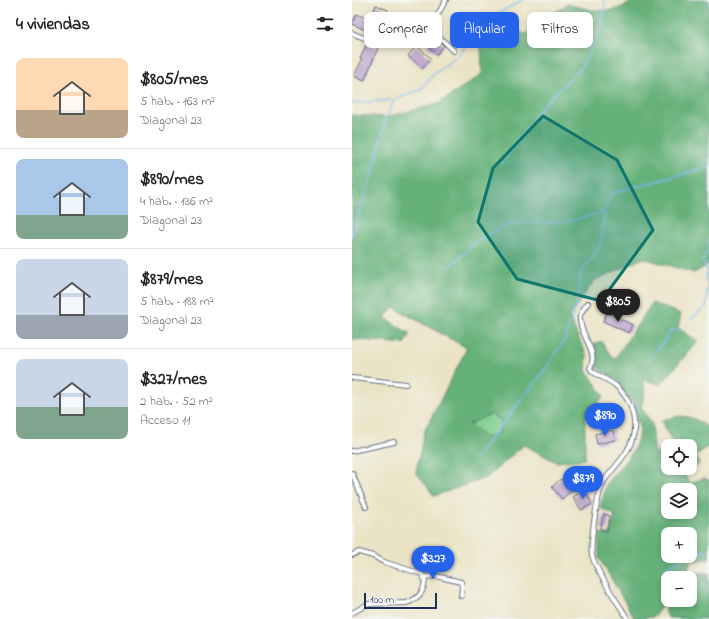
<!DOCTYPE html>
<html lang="es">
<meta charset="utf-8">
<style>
body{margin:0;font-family:"Indie Flower",sans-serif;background:#f2f2f2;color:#202124;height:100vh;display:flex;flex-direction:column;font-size:15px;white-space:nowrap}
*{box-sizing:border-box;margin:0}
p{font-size:13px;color:#757577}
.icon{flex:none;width:22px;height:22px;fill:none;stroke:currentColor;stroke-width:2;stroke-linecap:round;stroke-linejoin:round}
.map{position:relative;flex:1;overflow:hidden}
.drawer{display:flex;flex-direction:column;background:#fff;width:352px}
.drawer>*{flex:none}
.banner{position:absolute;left:12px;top:12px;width:285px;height:36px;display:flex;gap:8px}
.buttons{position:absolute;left:309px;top:439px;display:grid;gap:8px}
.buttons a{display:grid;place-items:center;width:36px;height:36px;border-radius:8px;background:#fff;box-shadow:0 2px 6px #0003;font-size:20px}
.scale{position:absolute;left:12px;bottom:10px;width:73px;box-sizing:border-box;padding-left:4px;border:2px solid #1b2f5e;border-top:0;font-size:11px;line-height:14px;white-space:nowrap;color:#1b2f5e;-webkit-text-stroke:3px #f6f6f2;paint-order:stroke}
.price{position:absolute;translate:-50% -34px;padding:0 9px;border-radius:14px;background:#2563eb;color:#fff;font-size:13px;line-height:26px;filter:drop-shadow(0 1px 2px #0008)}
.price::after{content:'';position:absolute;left:50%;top:24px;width:12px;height:9px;margin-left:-6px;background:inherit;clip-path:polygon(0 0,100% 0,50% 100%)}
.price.selected{background:#222;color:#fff}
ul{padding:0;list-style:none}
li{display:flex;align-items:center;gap:12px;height:100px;padding:0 16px}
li+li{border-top:1px solid #e0e0e0}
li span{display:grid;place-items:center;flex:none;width:112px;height:80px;border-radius:8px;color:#555}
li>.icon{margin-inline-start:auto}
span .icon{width:48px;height:48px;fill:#fffc;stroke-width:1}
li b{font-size:17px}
h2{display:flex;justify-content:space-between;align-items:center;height:48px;padding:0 16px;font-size:17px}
.tag{padding:0 14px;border-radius:8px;background:#fff;box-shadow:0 2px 6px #0003;font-size:14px;line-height:36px}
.tag.selected{background:#2563eb;color:#fff}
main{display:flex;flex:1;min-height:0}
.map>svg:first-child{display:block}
.green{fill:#7ece8e;stroke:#4c7e76}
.forest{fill:#66b179;stroke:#40706c;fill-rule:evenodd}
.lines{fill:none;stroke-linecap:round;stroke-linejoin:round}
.stream{stroke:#7bb8ed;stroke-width:1.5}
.building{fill:#bda4cb}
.minor-casing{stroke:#636e82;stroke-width:6}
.minor{stroke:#fff;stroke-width:4}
.marked{fill:#0f766e;fill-opacity:0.2;stroke:#0f766e;stroke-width:3;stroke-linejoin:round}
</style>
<main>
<section class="drawer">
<h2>4 viviendas<svg class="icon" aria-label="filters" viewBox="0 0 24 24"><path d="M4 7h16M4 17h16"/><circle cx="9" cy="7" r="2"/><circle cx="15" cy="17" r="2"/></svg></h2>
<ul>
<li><span style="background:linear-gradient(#ffd9b3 65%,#b9a48a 0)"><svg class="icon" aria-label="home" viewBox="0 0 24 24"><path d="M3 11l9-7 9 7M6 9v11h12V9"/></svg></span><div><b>$805/mes</b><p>5 hab. · 163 m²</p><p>Diagonal 23</p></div></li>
<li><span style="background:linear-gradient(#a9c7e8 70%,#7fa58c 0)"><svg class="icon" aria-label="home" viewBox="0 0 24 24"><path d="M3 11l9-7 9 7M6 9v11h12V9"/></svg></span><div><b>$890/mes</b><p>4 hab. · 136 m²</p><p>Diagonal 23</p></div></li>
<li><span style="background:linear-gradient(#c9d6e8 70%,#9aa5b1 0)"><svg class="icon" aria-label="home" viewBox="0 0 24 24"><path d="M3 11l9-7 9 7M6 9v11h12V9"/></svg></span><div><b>$879/mes</b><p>5 hab. · 188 m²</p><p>Diagonal 23</p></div></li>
<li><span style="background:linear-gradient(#c9d6e8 60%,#7fa58c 0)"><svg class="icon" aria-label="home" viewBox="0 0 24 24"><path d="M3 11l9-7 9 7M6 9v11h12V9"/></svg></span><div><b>$327/mes</b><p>2 hab. · 52 m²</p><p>Acceso 11</p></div></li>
</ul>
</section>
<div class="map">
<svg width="357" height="619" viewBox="0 0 357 619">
<rect width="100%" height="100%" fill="#f6f6f2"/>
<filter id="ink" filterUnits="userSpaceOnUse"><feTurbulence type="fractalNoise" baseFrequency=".025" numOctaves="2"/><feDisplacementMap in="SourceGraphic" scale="8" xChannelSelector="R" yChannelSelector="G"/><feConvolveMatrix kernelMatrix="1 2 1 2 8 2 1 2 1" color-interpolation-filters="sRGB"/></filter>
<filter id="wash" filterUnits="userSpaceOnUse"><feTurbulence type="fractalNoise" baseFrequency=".012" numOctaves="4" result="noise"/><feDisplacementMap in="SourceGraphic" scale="16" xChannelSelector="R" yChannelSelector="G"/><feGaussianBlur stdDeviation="0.9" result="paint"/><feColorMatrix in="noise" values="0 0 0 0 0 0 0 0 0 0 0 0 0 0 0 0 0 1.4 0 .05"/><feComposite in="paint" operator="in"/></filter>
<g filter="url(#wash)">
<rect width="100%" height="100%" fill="#eae3c4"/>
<polygon class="green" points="138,414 149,420 148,433 134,438 117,424"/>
<g class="forest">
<path d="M282,0H357V264L342,273L291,258L242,281L217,317L235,356L234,370L252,396L233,419V459L204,462L172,445L134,478L82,496L64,472L72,432L115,348L41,307L33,318L58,334L52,344L0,339V115L34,117L86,104L130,74L129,45L134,28L154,25L173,34L215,4C239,10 260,17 282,0ZM139,414L149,420L148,432L134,438L117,424Z"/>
<path d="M300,303L329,314L326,328L346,341L308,385L291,379L293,390L289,407L300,424L303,454L316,446V468H338V446H316L321,443L309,421C328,413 342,415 357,429V446L344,455L347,464L333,477L339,483L351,478L357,480V559L339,561L335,573H357V619L316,618L311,605L301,617L283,619L247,558V533L257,535L263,515L248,508L254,485L282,450L288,432L283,407L265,380L244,367L242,344L249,341L262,360ZM316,490H338V512H316ZM316,534H338V556H316ZM316,578H338V600H316Z"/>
</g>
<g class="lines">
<g class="stream">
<polyline points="0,103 42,100 68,90 82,74 107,55 121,36 124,29 132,21 171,0"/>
<polyline points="150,163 175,129 189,107 229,68 250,27 253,0"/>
<polyline points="0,235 22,168 33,122 42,100"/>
<polyline points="98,267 125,241 160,223 214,222 252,212 260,193 357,167"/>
<polyline points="339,319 354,306 356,286 354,278 356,271 350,261 356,252 357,240"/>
<polyline points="297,360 311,343 319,330 330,330"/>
<path d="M124,458L197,364L213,339L225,303L229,271C247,255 253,235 252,212"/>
<polyline points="314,568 347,552 357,550"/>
</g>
</g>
<g id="blocks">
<g class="building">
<polygon points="24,5 36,10 25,35 0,24 5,14 18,20"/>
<polygon points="83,37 92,46 85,54 75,46"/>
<polygon points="15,43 26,48 12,81 2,76 10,60 8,59"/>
<polygon points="64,46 79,58 71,68 56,56"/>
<polygon points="255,313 281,325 277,333 251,321"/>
<polygon points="261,430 263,440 245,444 243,434"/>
<polygon points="209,479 220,490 210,499 200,487"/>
<polygon points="233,490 240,504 229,510 221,497"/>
<polygon points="252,514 258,516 255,531 248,529"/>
</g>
</g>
</g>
<g filter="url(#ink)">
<use href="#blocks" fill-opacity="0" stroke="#636e82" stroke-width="1"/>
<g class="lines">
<g class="minor-casing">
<g id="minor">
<polyline points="78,28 102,51"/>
<polyline points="78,28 94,0"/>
<path d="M0,33C18,41 36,47 55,40C63,37 70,31 78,28"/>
<path d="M236,303C233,307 229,311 228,316C226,334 248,352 238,368L240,371C247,376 256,380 263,385C282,401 288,428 276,449C270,461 258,471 251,483C245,495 238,542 240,555C243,570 267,605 276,619"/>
<polyline points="0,378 54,384"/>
<polyline points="0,451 42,442"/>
<polyline points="219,470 251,484"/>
<polyline points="0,473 14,507"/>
<path d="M0,555L7,552L21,556L32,562L70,574L73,580C72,592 67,598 55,603L16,604L0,613"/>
<polyline points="72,577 84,576 109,582 110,587 109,596"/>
</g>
</g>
<use href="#minor" class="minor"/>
</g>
</g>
<path class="marked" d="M191,116L265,160L301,230L249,301L165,279L126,222L141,168Z"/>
</svg>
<div class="buttons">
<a><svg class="icon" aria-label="locate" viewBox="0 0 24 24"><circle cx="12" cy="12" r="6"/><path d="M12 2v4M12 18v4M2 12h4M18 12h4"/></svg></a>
<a><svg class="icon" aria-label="layers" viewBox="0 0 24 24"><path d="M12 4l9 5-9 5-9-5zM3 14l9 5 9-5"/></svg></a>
<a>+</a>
<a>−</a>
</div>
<div class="scale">100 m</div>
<b class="price selected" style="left:266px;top:323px">$805</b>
<b class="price" style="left:253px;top:437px">$890</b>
<b class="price" style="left:231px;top:500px">$879</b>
<b class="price" style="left:81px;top:580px">$327</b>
<div class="banner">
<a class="tag">Comprar</a>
<a class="tag selected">Alquilar</a>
<a class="tag">Filtros</a>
</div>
</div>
</main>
